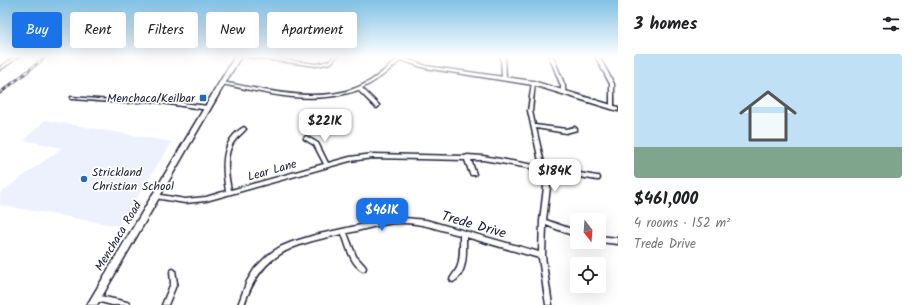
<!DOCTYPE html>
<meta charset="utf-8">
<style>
body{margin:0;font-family:Kalam,sans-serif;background:#f2f2f2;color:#202124;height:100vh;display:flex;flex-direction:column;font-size:15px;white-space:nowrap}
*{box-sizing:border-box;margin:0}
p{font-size:13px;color:#757577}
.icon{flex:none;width:22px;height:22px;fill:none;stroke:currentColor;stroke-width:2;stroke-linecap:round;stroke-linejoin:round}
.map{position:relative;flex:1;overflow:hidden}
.sheet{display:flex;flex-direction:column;background:#fff;width:300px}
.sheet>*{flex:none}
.top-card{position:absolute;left:12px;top:12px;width:380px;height:36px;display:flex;gap:8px}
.needle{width:26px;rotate:163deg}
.buttons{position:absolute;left:570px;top:213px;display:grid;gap:8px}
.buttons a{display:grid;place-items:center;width:36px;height:36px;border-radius:4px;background:#fff;box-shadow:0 4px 16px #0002;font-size:20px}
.price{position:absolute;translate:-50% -34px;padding:0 9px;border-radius:8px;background:#fff;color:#222;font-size:13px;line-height:26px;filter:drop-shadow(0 1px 2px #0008)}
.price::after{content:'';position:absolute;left:50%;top:24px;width:12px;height:9px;margin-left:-6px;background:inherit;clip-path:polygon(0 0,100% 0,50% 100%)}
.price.active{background:#1a73e8;color:#fff}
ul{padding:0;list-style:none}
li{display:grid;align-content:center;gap:8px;height:212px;padding:0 16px}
li span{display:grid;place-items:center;height:124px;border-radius:4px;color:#555}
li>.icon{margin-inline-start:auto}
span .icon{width:72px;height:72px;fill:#fffc;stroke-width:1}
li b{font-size:17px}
h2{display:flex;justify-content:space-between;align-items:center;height:48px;padding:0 16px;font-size:17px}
.tag{padding:0 14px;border-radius:4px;background:#fff;box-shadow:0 4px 16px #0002;font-size:14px;line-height:36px}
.tag.active{background:#1a73e8;color:#fff}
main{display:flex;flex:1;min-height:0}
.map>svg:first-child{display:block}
.built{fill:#edf1fd}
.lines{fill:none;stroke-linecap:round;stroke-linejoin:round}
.minor-casing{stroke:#22223b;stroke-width:3}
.tertiary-casing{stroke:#22223b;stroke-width:3}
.secondary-casing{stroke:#22223b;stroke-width:3}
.minor{fill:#fff;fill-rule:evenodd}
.tertiary{fill:#fff;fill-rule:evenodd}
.secondary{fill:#fff;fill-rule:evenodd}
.rail-casing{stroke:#22223b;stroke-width:3}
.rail{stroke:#fff;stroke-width:1.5;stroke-dasharray:4;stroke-linecap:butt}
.poi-dot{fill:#1f6fb2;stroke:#fff;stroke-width:1.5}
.labels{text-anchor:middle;stroke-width:3.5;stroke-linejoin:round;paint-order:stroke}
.poi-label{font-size:12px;fill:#22223b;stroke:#fff;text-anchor:end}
.street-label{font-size:12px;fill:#22223b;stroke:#fff}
.near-street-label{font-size:14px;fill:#22223b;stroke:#fff}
</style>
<main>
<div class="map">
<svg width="618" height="305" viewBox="0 0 618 305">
<rect width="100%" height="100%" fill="#fff"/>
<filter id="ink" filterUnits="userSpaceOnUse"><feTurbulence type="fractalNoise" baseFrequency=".025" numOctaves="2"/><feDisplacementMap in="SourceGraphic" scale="8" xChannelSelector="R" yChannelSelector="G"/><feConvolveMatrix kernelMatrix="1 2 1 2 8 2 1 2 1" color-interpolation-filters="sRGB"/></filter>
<g filter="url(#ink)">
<polygon class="built" points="45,120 172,142 119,226 0,205 0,193 62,148 24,140"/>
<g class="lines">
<g class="minor-casing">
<g id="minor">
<polygon points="16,56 20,56 0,70 0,67"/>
<polygon points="247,56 256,56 316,64 329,61 334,56 338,56 331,63 316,66 249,57"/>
<polygon points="501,56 505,56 506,78 504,79 502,78"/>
<polygon points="549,56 553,56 565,86 565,93 561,93 561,86"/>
<polygon points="595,56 599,56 614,84 614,108 610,108 610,84"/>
<path d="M399,58H400L402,59C389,71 377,81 362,88L379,105V106L377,108L375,107L358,90C354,92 349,93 344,94C304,104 261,92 222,84L220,83L222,82C261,89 314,103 353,89C359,87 364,84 370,81C380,75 389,66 399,58Z"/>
<path d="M532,82H533L535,83L532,111L535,125L566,129L575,127L577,129V130L566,133L536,128L545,167L597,176H599L600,178L599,180H597L546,171L550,187L546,220L577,231V237L546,225L545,256L552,305H546L539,258L466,237C466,252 468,274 453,282L451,281L450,279C452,275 455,272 457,268C461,258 460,246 460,235C440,230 420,222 399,223C382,223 364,230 347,233L356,256L365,266L366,268L365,270L363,271C350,264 347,247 342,234C292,245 262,252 244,305H238L247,281L255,268L266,257L272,252L280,247L292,242L315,235L388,219L405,218L426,220L539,252L540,221L544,187L541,170L483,160H471L476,174L475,175H471L470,174L465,160L373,158L350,161L206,201L185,203L155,198H153L152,196L153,194H155L185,199L206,197L226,191C222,168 220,140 244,127L246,129C242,134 237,137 233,143C225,157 228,175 231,190L324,164L314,145L304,139V138L306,136L318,143L328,163L350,157L373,154L465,156L467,155L483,156L540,166L528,111Z"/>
<polygon points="71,97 125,101 149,99 208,106 210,108 208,110 149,101 125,103 73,99 71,99"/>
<polygon points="599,236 618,238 618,244 599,242"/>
<polygon points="173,269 175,270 177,283 168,305 162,305 171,283 170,272 171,270"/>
<polygon points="96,295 127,302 129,303 130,305 112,305 96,301 94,300 93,298 94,296"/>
</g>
</g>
<g class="tertiary-casing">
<polygon id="tertiary" points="392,56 398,56 426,66 533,81 618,107 618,111 533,85 425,68 392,57"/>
</g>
<g class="secondary-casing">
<polygon id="secondary" points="235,56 241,56 97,305 87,305"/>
</g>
<use href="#minor" class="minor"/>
<use href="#tertiary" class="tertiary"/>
<use href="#secondary" class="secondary"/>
<g class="rail-casing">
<polyline id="rail" points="0,93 47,56"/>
</g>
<use href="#rail" class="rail"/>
</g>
</g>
<linearGradient id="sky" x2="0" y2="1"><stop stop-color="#80c1e5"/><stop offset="0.57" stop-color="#fff"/><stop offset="1" stop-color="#fff" stop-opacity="0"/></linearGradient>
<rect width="618" height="99" fill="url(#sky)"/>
<g class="poi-dot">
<rect x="199" y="94" width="8" height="8" rx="2"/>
<circle cx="84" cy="179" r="4"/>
</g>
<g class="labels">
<g class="poi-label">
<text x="195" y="102">Menchaca/Keilbar</text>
<text x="92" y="176" text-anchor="start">Strickland<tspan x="92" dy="14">Christian School</tspan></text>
</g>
<g class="street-label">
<text transform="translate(272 170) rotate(-16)" y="4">Lear Lane</text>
<text transform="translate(118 236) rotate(-59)" y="4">Menchaca Road</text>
</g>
<g class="near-street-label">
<text transform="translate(474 224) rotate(16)" y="5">Trede Drive</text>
</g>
</g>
</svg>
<div class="buttons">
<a><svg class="needle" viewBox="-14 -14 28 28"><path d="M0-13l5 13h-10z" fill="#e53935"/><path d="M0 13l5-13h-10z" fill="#757577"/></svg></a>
<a><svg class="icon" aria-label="locate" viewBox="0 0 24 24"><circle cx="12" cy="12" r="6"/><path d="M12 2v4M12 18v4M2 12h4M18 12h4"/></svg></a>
</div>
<b class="price" style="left:325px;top:143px">$221K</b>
<b class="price" style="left:555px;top:193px">$184K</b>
<b class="price active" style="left:382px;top:232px">$461K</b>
<div class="top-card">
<a class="tag active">Buy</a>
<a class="tag">Rent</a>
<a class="tag">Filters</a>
<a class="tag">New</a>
<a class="tag">Apartment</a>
</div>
</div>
<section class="sheet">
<h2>3 homes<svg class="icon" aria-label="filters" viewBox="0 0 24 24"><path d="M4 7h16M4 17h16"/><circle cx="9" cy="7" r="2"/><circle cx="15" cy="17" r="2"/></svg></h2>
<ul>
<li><span style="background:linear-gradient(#bfe0f5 75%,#7fa58c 0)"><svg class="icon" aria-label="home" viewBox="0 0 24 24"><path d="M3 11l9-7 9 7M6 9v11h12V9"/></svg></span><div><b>$461,000</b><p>4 rooms · 152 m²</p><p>Trede Drive</p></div></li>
</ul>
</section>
</main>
